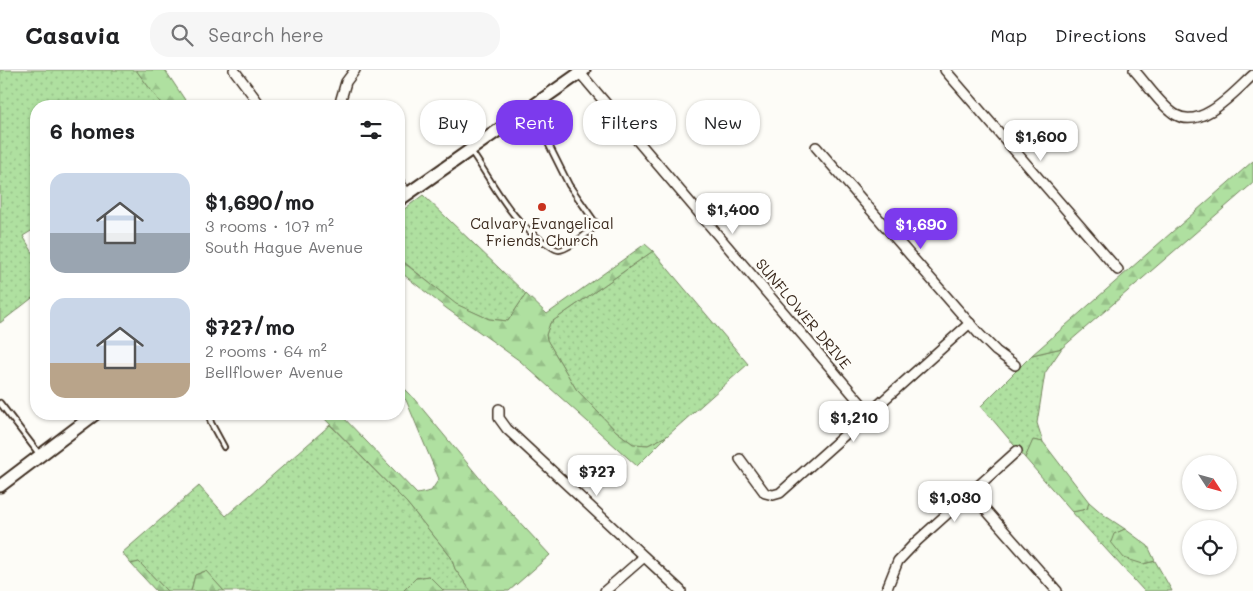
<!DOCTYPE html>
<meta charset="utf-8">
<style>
body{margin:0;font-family:Mali,sans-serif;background:#f6f6f6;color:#202124;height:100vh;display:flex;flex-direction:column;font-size:19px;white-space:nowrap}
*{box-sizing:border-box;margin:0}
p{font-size:16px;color:#757577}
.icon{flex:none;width:28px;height:28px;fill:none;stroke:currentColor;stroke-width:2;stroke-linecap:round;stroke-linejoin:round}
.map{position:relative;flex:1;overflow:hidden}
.panel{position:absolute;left:30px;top:30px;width:375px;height:320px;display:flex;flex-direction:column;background:#fff;border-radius:20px;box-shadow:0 1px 4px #0004}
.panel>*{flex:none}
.top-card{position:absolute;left:420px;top:30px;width:475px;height:45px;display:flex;gap:10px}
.needle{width:32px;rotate:126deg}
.controls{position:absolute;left:1182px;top:385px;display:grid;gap:10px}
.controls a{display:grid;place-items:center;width:55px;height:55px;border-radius:50%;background:#fff;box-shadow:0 1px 4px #0004;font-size:25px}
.price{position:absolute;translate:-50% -42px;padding:0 11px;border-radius:10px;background:#fff;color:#222;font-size:16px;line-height:32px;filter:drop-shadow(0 1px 2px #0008)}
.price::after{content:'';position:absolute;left:50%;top:30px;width:15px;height:11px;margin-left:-8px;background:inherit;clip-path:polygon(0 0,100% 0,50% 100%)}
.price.current{background:#7c3aed;color:#fff}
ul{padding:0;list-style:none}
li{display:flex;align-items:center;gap:15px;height:125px;padding:0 20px}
li span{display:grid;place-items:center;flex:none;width:140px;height:100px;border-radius:15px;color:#555}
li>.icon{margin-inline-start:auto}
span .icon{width:60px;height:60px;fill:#fffc;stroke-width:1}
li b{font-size:21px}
h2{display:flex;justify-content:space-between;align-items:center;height:60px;padding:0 20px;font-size:21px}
.chip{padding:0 18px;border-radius:20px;background:#fff;box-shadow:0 1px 4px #0004;font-size:18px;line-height:45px}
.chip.current{background:#7c3aed;color:#fff}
header{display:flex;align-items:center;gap:30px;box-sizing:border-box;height:70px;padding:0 25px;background:#fff;border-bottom:1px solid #e0e0e0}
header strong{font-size:24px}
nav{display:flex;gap:28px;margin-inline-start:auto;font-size:18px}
.search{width:350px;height:45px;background:#f6f6f6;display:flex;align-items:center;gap:12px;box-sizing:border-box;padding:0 18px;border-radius:20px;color:#757577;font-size:19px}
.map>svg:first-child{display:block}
.grass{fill:url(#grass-dots);stroke:#75855f}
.forest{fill:url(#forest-firs);stroke:#75855f}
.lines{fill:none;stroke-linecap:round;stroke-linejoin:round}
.service-casing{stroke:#3b2a1e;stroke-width:8}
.minor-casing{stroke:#3b2a1e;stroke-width:12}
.secondary-casing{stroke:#3b2a1e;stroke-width:15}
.service{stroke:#fdfcf7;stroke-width:4.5}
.minor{stroke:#fdfcf7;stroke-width:9}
.secondary{stroke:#fdfcf7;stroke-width:11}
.poi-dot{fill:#c8321e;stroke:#fdfcf7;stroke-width:2}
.labels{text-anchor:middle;stroke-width:5;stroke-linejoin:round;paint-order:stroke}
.poi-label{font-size:15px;fill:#3b2a1e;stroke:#fdfcf7}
.street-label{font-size:15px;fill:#3b2a1e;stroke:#fdfcf7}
</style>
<header>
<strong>Casavia</strong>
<div class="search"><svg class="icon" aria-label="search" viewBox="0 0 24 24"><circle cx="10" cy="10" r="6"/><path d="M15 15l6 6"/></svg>Search here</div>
<nav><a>Map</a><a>Directions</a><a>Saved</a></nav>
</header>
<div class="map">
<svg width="1253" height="521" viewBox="0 0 1253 521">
<defs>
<pattern id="grass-dots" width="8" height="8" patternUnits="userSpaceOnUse" patternTransform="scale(1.25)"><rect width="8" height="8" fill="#afe0a0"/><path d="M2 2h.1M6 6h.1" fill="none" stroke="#97c089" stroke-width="1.8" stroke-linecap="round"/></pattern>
<pattern id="forest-firs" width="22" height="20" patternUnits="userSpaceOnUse" patternTransform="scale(1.25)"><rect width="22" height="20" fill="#afe0a0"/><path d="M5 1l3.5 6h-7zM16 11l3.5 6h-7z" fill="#97c089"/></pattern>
</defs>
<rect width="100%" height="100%" fill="#fdfcf7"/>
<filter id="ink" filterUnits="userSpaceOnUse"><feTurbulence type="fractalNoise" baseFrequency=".02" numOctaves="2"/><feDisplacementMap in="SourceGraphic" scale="10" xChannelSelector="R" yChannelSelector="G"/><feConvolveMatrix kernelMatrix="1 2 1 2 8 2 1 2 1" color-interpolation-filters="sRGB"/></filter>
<g filter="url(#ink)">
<g class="grass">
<polygon points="0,0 136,0 163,36 36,36 36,158 23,166 36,188 36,225 0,253"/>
<polygon points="423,125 526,224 508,251 489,249 455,234 404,192 399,195 399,143"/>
<polygon points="653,181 748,294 667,366 648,375 633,374 616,361 576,319 547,270 546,265 550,253"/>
<polygon points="1062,278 1045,303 1037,353 1043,372 1033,371 1025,388 981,336 1032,285"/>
<polygon points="330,355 407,433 451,487 455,499 471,521 444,521 428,506 416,508 403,521 224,521 205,501 195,505 191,521 167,521 139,492 131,494 122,483 199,416 226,446"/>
<polygon points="1089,432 1104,445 1125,459 1114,464 1143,494 1155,491 1172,521 1144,521 1072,442 1086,439"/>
</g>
<g class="forest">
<polygon points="136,0 165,0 189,36 163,36"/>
<polygon points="1253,91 1253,113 1062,278 1032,285"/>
<polygon points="645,174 653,181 550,253 546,265 547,270 576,319 616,361 633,374 648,375 667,366 637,396 520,291 446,238 399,201 399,195 403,192 456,234 489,249 508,251 526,224 547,244"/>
<polygon points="399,313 410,324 487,417 550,485 509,521 471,521 455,499 451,487 407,433 320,344 340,344 417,424 431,421 439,409 406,330 399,323"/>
<polygon points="1033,370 1043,372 1089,432 1087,439 1072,442 1025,388"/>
<polygon points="1125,459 1148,476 1155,491 1143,494 1124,488 1111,472 1114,464"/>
<polygon points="139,492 167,521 156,521 131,494"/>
<polygon points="206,501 224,521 191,521 195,505"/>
<polygon points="429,506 444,521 403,521 416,508"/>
</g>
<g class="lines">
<g class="service-casing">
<g id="service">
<path d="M471,81C494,114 513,156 549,175C552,177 556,180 559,180C568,180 590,161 597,155L569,115L548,73L527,42"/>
<polyline points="0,333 40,385"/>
<polyline points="209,344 211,353 224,377"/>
</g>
</g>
<g class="minor-casing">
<g id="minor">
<polyline points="234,0 261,36"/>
<polyline points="945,0 1118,200"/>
<path d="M1134,0C1146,13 1161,36 1176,45C1202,60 1235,21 1253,5"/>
<polyline points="580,3 869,343"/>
<polyline points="339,36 346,12 355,0"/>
<polyline points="816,77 979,264 996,281 1015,295"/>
<polyline points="399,112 407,124"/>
<polyline points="499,339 499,348 507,359 681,521"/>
<polyline points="740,389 765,423 773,425 780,423 970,253"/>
<polyline points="971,423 1057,521"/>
<polyline points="605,521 644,487"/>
<polyline points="886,521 898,491 917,471 1017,381"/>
</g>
</g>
<g class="secondary-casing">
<g id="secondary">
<polyline points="399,130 584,0"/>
<polyline points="0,416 95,344"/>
</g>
</g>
<use href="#service" class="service"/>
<use href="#minor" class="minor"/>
<use href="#secondary" class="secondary"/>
</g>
</g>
<circle class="poi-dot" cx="542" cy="137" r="5"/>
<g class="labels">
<g class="poi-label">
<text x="542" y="159">Calvary Evangelical<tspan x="542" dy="17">Friends Church</tspan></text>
</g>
<g class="street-label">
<text transform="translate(803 244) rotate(50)" y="5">SUNFLOWER DRIVE</text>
</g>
</g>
</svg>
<div class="controls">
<a><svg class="needle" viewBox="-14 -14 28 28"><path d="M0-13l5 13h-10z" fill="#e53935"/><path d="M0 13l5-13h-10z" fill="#757577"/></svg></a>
<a><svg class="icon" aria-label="locate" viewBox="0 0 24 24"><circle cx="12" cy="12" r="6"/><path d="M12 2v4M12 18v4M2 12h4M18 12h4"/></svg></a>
</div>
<b class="price" style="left:1041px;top:92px">$1,600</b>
<b class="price" style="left:733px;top:165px">$1,400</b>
<b class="price current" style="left:921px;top:180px">$1,690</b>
<b class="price" style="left:854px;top:373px">$1,210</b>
<b class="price" style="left:597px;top:427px">$727</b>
<b class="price" style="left:955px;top:453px">$1,030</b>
<div class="top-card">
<a class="chip">Buy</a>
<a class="chip current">Rent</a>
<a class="chip">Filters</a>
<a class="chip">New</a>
</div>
<section class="panel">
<h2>6 homes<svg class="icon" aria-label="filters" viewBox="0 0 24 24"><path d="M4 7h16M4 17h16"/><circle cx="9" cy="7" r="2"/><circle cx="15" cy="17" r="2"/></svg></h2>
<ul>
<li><span style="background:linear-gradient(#c9d6e8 60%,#9aa5b1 0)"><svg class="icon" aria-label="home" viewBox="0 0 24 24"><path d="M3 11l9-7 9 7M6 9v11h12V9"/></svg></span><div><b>$1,690/mo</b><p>3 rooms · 107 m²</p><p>South Hague Avenue</p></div></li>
<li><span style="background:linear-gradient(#c9d6e8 65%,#b9a48a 0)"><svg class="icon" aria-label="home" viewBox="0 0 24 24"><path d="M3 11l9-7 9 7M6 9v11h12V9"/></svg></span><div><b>$727/mo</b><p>2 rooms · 64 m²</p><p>Bellflower Avenue</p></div></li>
</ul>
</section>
</div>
